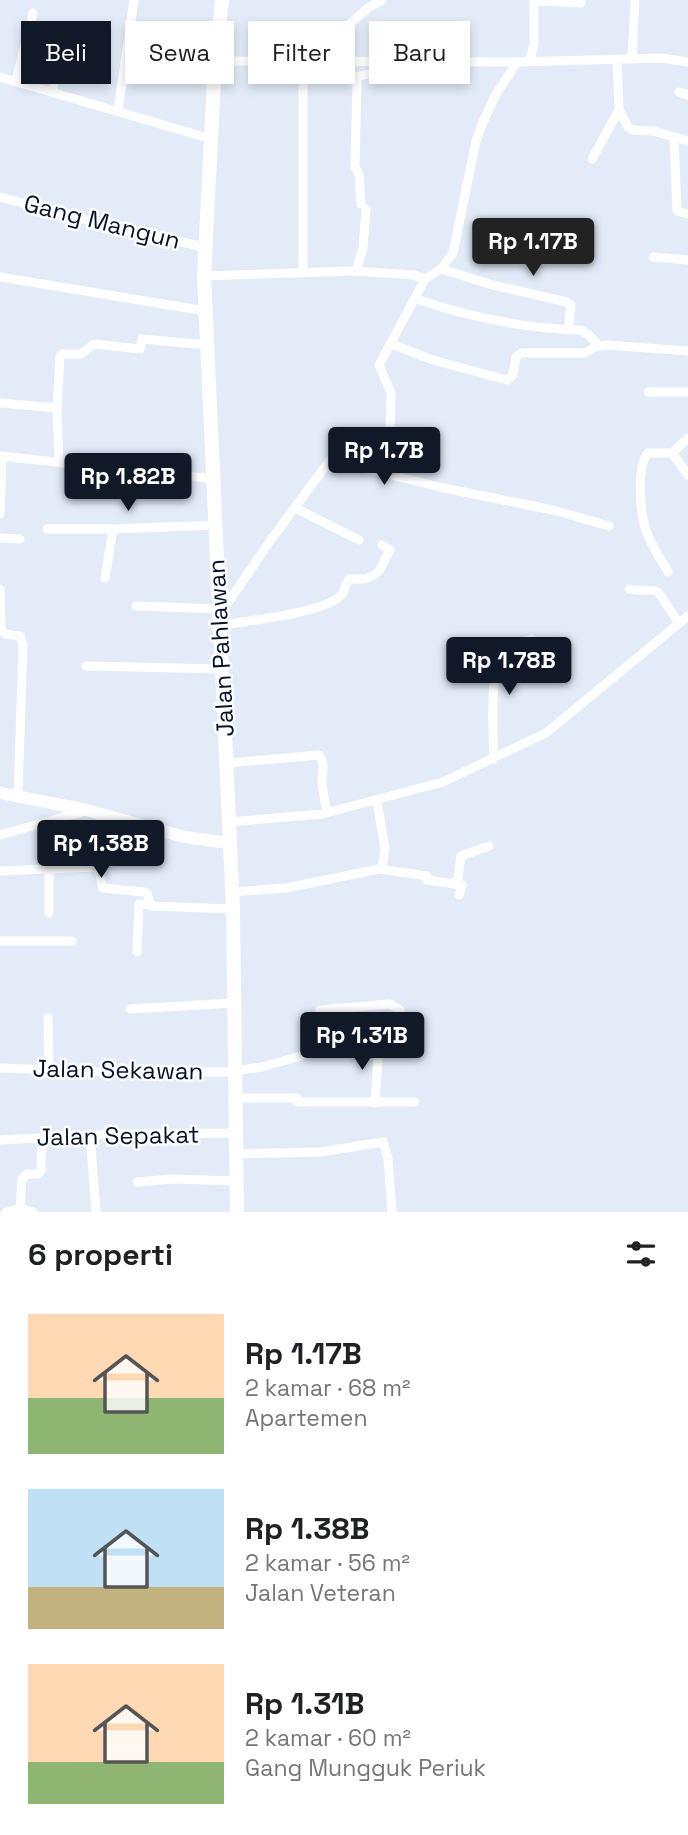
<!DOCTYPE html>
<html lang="id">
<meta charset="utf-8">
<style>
body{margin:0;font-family:"Space Grotesk",sans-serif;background:#f6f6f6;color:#202124;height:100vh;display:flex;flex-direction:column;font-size:26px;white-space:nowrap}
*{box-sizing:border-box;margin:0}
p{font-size:23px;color:#757577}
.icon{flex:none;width:38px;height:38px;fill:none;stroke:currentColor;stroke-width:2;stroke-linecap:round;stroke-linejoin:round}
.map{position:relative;height:1212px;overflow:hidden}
.side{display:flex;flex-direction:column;background:#fff;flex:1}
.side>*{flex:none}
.guide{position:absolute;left:21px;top:21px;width:648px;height:63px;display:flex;gap:14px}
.price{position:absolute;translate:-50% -60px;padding:0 16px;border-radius:7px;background:#111827;color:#fff;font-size:23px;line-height:46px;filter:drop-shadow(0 2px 4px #0008)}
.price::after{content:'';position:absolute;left:50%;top:42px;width:21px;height:16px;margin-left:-10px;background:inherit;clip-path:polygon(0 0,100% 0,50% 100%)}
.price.selected{background:#222;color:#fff}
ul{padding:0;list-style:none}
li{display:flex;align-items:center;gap:21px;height:175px;padding:0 28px}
li span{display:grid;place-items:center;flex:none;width:196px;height:140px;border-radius:0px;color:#555}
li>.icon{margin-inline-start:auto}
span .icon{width:84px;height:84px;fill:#fffc;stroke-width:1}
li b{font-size:30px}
h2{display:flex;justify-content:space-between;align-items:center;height:84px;padding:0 28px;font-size:30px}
.tag{padding:0 24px;border-radius:0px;background:#fff;box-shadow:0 4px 10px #0003;font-size:24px;line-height:63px}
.tag.selected{background:#111827;color:#fff}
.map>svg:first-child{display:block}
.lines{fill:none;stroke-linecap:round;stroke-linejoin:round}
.street{stroke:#fff;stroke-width:9}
.secondary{stroke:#fff;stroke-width:12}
.primary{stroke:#fff;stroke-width:14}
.labels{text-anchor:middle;stroke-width:5;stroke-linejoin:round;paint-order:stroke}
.street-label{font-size:24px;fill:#05122a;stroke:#fff}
</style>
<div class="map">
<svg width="688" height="1212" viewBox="0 0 688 1212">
<rect width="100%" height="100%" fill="#e3ebf9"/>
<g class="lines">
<g class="street">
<polyline points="534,1 581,3"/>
<polyline points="632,59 635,0"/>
<polyline points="308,60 368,8 382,0"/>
<polyline points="530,60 534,44 534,0"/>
<polyline points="215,61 517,62 662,58 688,62"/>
<polyline points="340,61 344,72 356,77 357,83 355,166 359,175 361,204"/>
<polyline points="0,77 201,136"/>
<polyline points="356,77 376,72 401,72 409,63"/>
<polyline points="16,81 33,13"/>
<polyline points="52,92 60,49"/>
<polyline points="679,92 688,95"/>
<polyline points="619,110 628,127 632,130 653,131 688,141"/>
<polyline points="118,111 134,0"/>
<polyline points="674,137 677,211 688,214"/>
<polyline points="592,159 619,110 617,59"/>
<polyline points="0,197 102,224 204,247"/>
<polyline points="653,257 688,260"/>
<polyline points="441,269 493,285 567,302 571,305 568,330"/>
<polyline points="303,271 303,61"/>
<polyline points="356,271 363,248 366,209"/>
<polyline points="204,276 352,271 414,275 425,279 441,269 453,253 476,141 483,122 495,96 517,62"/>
<polyline points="0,277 205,311"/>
<path d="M416,299C467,316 526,329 580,330L588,334L599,346"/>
<polyline points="391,344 433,360 507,380 513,375 516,357 521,353 585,353 595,347 607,345 688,351"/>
<polyline points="648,392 688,392"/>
<polyline points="0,403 57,408"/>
<polyline points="672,453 688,475"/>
<polyline points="0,456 214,479"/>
<polyline points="59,462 57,408 60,356 62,354 81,354 94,344 140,349 142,339 208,345"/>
<polyline points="389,473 391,393 379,365 425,279"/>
<polyline points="295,508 359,540"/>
<polyline points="0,514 2,456"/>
<polyline points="47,529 113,529"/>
<polyline points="0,538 20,539"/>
<path d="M668,572C661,559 652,547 647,533C640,516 636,466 648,453H672L688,438"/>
<polyline points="105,578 113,529 216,525"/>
<polyline points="0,589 1,630 5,634 20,636 23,645 18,795"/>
<path d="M629,589C639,592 649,588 658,592L679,623"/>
<polyline points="136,606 221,609"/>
<polyline points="221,613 270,541 330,460 444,488 553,510 609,526"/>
<path d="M222,625C246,621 329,613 343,593C345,589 346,583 349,579H365L374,575L379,571L390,550L382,545"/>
<polyline points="86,666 223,669"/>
<path d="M494,759C493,739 490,667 501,653C507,645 523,642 532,639"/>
<path d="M227,763L319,755C326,764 322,772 322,783C323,792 325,802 327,812"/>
<polyline points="229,822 322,814 443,782 546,733 688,616"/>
<polyline points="0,835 85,811"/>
<polyline points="95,867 99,871 103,888 144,892 147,893 151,906 233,909"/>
<polyline points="379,869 427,876 427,880 462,885 459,895"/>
<polyline points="0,871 49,869"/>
<polyline points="457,884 461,856 489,846"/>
<polyline points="232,892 286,888 379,869 382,867 385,849 377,801"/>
<polyline points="49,913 49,869 95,867 101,814"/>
<polyline points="0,941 72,941"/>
<polyline points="137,952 139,904 149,905"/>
<polyline points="130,1009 234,1003"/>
<polyline points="48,1018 49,1069"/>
<polyline points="0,1068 111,1072 227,1072 262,1067 304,1055 401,1038 400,1010 390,1004 320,1010"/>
<polyline points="236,1098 297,1098 297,1102 415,1102"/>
<polyline points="375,1103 379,1043"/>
<polyline points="90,1135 96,1212"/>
<polyline points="0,1140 114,1134 236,1133"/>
<polyline points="237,1154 320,1152 383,1142 388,1159 392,1212"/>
<polyline points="137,1182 172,1179 237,1181"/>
<polyline points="6,1212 20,1209"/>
<polyline points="33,1212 20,1209 22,1179 27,1174 38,1174 41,1171 42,1137"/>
</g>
<polyline class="secondary" points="0,793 87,810 184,837 229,843"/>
<polyline class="primary" points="222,0 215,61 204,276 233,909 237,1212"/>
</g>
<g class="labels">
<g class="street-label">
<text transform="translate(102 222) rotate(14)" y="8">Gang Mangun</text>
<text transform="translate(221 648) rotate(-93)" y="8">Jalan Pahlawan</text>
<text transform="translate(118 1070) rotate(1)" y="8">Jalan Sekawan</text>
<text transform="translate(118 1136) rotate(-1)" y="8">Jalan Sepakat</text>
</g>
</g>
</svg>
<b class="price selected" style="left:533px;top:278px">Rp 1.17B</b>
<b class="price" style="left:384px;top:487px">Rp 1.7B</b>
<b class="price" style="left:128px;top:513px">Rp 1.82B</b>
<b class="price" style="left:509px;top:697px">Rp 1.78B</b>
<b class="price" style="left:101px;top:880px">Rp 1.38B</b>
<b class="price" style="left:362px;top:1072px">Rp 1.31B</b>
<div class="guide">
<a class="tag selected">Beli</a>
<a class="tag">Sewa</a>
<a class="tag">Filter</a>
<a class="tag">Baru</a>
</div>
</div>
<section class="side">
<h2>6 properti<svg class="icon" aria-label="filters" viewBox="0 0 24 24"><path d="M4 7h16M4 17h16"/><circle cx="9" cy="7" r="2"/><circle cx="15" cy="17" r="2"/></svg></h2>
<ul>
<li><span style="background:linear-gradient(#ffd9b3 60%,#8fb573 0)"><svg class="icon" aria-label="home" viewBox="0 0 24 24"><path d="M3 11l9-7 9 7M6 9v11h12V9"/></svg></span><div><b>Rp 1.17B</b><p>2 kamar · 68 m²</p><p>Apartemen</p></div></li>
<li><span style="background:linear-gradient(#bfe0f5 70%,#c2b280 0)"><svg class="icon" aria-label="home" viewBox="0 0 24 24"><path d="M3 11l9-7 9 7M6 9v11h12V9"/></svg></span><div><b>Rp 1.38B</b><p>2 kamar · 56 m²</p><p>Jalan Veteran</p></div></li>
<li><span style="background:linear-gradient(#ffd9b3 70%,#8fb573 0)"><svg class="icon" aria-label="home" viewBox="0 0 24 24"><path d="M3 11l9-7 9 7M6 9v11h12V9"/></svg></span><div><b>Rp 1.31B</b><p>2 kamar · 60 m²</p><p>Gang Mungguk Periuk</p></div></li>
</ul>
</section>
